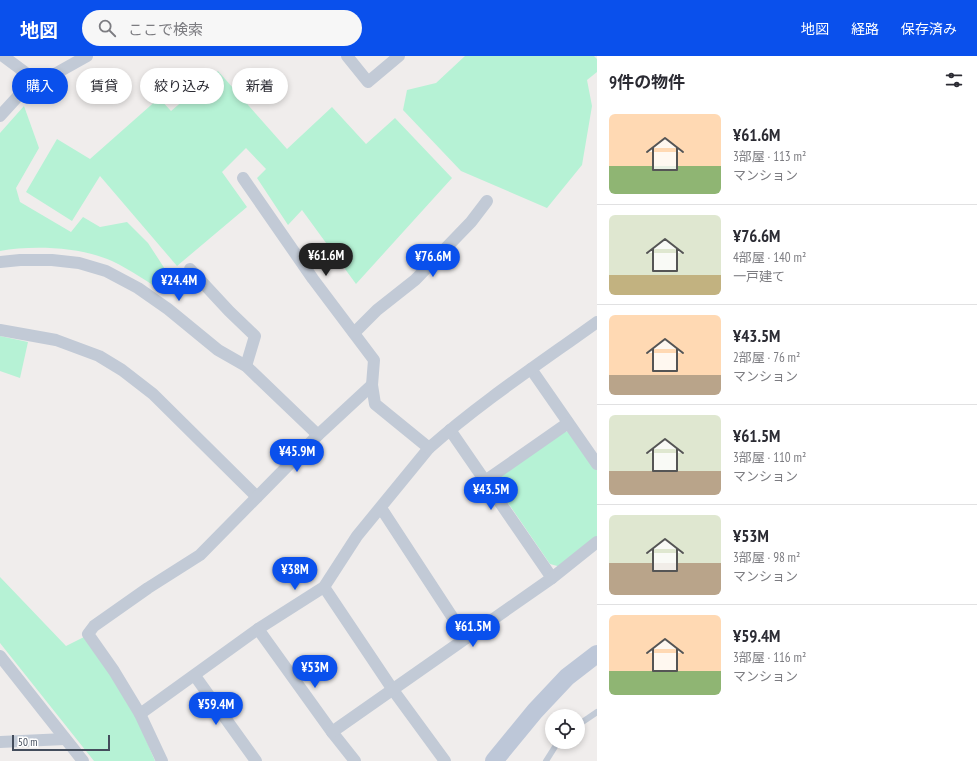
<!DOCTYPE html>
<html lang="ja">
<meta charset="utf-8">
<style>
body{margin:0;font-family:"PT Sans Narrow","Noto Sans JP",sans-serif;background:#f7f7f7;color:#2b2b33;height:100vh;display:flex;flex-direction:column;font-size:15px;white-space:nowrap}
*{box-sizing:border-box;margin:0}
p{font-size:13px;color:#7c7c81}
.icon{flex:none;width:22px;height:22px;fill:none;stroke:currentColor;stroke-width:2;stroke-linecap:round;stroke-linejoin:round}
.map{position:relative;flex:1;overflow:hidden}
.side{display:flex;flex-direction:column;background:#fff;width:380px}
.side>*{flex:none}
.banner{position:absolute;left:12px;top:12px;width:380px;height:36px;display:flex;gap:8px}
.buttons{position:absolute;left:545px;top:653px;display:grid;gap:8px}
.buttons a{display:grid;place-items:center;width:40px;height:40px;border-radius:50%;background:#fff;box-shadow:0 2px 6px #0003;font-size:20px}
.scale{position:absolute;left:12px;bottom:10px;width:98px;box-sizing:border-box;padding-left:4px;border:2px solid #444d5c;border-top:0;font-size:11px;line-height:14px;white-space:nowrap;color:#444d5c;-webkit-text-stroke:3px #fff;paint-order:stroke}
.price{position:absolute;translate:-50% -34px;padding:0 9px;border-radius:14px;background:#0a50ec;color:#fff;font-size:13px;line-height:26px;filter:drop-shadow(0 1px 2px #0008)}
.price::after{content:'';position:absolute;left:50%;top:24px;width:12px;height:9px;margin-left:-6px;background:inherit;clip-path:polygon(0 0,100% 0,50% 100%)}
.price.selected{background:#222;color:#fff}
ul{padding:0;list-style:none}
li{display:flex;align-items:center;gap:12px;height:100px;padding:0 12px}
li+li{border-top:1px solid #e1e1e2}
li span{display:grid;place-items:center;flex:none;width:112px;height:80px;border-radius:6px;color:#555}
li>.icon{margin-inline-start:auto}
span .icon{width:48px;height:48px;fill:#fffc;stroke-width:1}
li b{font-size:17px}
h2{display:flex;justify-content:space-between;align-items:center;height:48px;padding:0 12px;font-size:17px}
.chip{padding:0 14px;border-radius:18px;background:#fff;box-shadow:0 2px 6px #0003;font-size:14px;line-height:36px}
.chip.selected{background:#0a50ec;color:#fff}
header{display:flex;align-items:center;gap:24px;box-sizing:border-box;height:56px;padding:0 20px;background:#0a50ec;color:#fff}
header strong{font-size:19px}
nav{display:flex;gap:22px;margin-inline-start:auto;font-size:14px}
.search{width:280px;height:36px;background:#f7f7f7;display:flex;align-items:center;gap:10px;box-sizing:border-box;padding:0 14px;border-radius:22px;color:#7c7c81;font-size:15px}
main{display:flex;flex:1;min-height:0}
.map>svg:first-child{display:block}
.green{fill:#b6f2d5}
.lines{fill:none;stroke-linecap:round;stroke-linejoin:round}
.lane{stroke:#c2cad6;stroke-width:6}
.street{stroke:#c2cad6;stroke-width:12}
.secondary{stroke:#bdc7d8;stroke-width:18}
</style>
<header>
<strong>地図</strong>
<div class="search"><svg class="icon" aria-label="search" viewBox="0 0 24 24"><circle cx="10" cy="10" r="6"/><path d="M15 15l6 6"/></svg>ここで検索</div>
<nav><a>地図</a><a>経路</a><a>保存済み</a></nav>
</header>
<main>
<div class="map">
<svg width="597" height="705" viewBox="0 0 597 705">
<rect width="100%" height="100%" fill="#f0edec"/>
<g class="green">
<polygon points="465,0 594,0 597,3 597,16 587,24 592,50 582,109 547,152 461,115 403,54 407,34 436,27"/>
<polygon points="218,15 287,93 332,51 366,88 395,62 452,122 356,228 302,154 288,169 257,122 266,113 246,92 222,116 247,151 177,210 100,120 72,165 26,136 57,83 90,103 159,42 171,55"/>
<path d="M24,50L39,92L16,132L20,146L71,176L83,161L100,171L127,166L148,187L176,230L167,238C149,227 131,214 112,205C81,191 33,189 0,195V77Z"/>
<polygon points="0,280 28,286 20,322 0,315"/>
<polygon points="563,375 570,376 597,413 597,484 561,511 550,508 495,428 497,421"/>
<polygon points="0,521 66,590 84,581 110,616 136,660 155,705 94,705 0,587"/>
</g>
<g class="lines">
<g class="lane">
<polyline points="578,669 597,656"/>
<polyline points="546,705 558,686"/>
</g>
<g class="street">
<polyline points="3,0 38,26"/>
<polyline points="347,0 368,26 399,0"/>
<polyline points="0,60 21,37 87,0"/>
<polyline points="243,122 313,223 374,304 372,329"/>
<polyline points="0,206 20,204 52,204 79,207 106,215 138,232 168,253 218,294 246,310 318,379"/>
<polyline points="190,213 229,255 255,280 246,310"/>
<polyline points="0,274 56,284 99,300 122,314 153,338 257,441"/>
<polyline points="354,277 377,254 415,224 471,166 487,145"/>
<polyline points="531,313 597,408"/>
<polyline points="450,374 552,522"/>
<polyline points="485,425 568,367"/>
<polyline points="381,452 466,582"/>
<polyline points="324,531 393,634 445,705"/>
<polyline points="258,573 332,676 355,705"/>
<polyline points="0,600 83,705"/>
<polyline points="195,620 256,705"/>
<polyline points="140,658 258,573 324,531 357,480 429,392"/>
<polyline points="332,676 552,522 597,486"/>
<polyline points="0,686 65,683"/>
<path d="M162,705L140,658L114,615L88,578L94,570L148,532L200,499L318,379L372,329L375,348L429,392C481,346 540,307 597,266"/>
</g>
<polyline class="secondary" points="494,705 535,655 567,621 597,598"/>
</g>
</svg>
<div class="buttons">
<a><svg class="icon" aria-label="locate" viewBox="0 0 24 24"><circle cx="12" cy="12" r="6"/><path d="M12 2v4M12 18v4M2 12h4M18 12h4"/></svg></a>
</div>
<div class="scale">50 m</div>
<b class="price selected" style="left:326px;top:221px">¥61.6M</b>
<b class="price" style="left:433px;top:222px">¥76.6M</b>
<b class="price" style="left:179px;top:246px">¥24.4M</b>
<b class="price" style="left:297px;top:417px">¥45.9M</b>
<b class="price" style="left:491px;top:455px">¥43.5M</b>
<b class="price" style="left:295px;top:535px">¥38M</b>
<b class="price" style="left:473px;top:592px">¥61.5M</b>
<b class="price" style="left:315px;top:633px">¥53M</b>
<b class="price" style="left:216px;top:670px">¥59.4M</b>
<div class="banner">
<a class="chip selected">購入</a>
<a class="chip">賃貸</a>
<a class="chip">絞り込み</a>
<a class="chip">新着</a>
</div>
</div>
<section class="side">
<h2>9件の物件<svg class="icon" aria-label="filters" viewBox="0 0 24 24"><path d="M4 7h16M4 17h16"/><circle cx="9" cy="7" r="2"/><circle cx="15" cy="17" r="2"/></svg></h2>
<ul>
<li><span style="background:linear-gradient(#ffd9b3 65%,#8fb573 0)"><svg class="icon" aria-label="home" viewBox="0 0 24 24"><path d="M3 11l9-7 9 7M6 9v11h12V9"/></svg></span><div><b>¥61.6M</b><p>3部屋 · 113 m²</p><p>マンション</p></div></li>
<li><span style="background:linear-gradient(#dfe7d0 75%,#c2b280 0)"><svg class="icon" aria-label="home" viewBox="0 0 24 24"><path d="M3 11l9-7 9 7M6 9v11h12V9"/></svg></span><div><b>¥76.6M</b><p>4部屋 · 140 m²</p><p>一戸建て</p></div></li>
<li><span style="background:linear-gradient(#ffd9b3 75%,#b9a48a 0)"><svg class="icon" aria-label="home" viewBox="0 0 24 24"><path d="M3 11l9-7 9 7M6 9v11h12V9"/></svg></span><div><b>¥43.5M</b><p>2部屋 · 76 m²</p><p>マンション</p></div></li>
<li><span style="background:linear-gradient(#dfe7d0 70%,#b9a48a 0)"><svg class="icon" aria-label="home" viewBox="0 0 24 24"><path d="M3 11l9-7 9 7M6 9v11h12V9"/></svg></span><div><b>¥61.5M</b><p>3部屋 · 110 m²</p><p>マンション</p></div></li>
<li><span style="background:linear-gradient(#dfe7d0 60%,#b9a48a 0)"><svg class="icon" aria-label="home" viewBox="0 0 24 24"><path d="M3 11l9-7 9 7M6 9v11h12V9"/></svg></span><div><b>¥53M</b><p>3部屋 · 98 m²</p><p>マンション</p></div></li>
<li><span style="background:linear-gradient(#ffd9b3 70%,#8fb573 0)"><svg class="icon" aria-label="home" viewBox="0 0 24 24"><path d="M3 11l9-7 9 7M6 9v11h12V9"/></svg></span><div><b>¥59.4M</b><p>3部屋 · 116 m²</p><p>マンション</p></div></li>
</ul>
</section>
</main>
